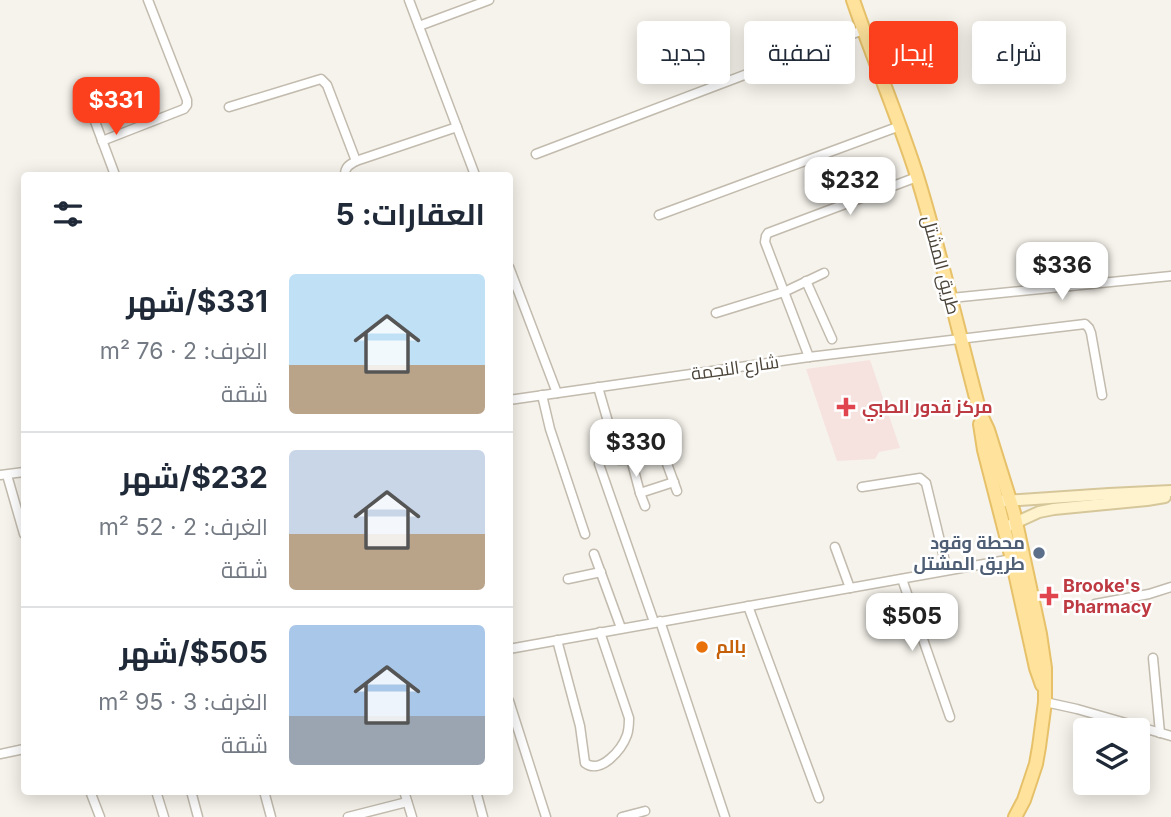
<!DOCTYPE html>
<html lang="ar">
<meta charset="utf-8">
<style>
body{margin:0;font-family:Inter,Cairo,sans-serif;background:#f2f2f3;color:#1f2937;direction:rtl;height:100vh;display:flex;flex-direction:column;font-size:26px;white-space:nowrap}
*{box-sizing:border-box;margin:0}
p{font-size:23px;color:#747a83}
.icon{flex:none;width:38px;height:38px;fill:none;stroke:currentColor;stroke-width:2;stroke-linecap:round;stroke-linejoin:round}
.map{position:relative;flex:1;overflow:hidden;direction:ltr}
.side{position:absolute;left:21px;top:172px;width:492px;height:623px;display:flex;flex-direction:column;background:#fff;border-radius:7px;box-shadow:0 4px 18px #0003;direction:rtl}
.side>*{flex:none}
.top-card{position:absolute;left:534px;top:21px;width:532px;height:63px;direction:rtl;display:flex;gap:14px}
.buttons{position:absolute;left:1073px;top:718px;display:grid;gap:14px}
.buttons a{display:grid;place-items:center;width:77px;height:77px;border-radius:7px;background:#fff;box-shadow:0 4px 18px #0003;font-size:35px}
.price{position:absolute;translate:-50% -60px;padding:0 16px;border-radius:14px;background:#fff;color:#222;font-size:23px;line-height:46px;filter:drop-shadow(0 2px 4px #0008)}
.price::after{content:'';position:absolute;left:50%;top:42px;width:21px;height:16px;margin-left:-10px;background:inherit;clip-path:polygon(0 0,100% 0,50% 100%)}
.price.current{background:#fc3f1d;color:#fff}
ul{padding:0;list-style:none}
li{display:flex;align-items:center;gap:21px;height:175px;padding:0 28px}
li+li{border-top:2px solid #e0e1e3}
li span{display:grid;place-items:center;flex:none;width:196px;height:140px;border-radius:7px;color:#555}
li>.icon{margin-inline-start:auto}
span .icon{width:84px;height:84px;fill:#fffc;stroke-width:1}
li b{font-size:30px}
h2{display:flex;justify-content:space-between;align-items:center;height:84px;padding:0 28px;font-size:30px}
.pill{padding:0 24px;border-radius:7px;background:#fff;box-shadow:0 4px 18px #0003;font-size:24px;line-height:63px}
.pill.current{background:#fc3f1d;color:#fff}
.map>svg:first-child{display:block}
.medical{fill:#f6e3e0}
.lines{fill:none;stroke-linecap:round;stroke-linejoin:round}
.street-casing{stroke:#c2bbae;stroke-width:11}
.secondary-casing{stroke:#d6c79b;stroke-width:14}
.primary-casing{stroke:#e6c16a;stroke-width:16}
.street{stroke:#fff;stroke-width:8}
.secondary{stroke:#fff3cd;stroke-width:10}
.primary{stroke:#ffe39c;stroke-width:12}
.health-dot{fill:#e0444e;stroke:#fff;stroke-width:2.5}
.service-dot{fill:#5c6f8a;stroke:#fff;stroke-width:2.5}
.food-dot{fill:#e8710a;stroke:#fff;stroke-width:2.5}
.labels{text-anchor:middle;stroke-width:5;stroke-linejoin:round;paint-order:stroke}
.street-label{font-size:18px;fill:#4b4439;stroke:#fff}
.health-label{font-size:18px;font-weight:bold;fill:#be3a42;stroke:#fff;text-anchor:start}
.service-label{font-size:18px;font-weight:bold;fill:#4e5e75;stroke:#fff;text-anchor:end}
.food-label{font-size:18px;font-weight:bold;fill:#c56008;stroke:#fff;text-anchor:start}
</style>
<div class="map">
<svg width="1171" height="817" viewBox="0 0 1171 817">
<rect width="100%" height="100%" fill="#f6f3ec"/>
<polygon class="medical" points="870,360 900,448 879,452 875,459 837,461 806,369"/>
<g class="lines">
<g class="street-casing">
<g id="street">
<polyline points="409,0 475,175"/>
<polyline points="419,26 489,0"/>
<polyline points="229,107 321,79 327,85 356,161"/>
<polyline points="90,108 115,175"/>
<polyline points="102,141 184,109 187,105 187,100 148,0"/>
<polyline points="536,154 863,30"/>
<path d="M345,175C345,167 349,165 356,161L457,127"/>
<polyline points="659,215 900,126"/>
<polyline points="509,267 557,393"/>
<polyline points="806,281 832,339"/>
<polyline points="951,298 1171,276"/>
<polyline points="716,313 784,292 824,273"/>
<polyline points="809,357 765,242 766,236 768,233 917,177"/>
<polyline points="598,387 619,460 662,459 666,461 677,491"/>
<polyline points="542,395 550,429 585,534"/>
<polyline points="509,400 809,357 1085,324 1089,328 1091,333 1102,395"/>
<polyline points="631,459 640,493"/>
<polyline points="599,464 654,622"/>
<polyline points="0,475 24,472"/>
<polyline points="7,475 24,534"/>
<polyline points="862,487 920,478 926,483 947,570"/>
<polyline points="645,506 640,493 674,482"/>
<polyline points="835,547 850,588"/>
<polyline points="594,554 621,628"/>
<polyline points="568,579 601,572"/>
<polyline points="902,579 950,717"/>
<polyline points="1095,604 1149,594 1171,587"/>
<polyline points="748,606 819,798"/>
<polyline points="660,621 725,817"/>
<path d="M557,640L580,726L585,763C601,775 622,749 627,735C629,729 629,724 629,718L600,632"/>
<polyline points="509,649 1012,559"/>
<polyline points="1153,658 1160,733"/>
<polyline points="509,701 546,817"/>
<polyline points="1045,702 1077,709 1171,736"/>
<polyline points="0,754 24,749"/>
<polyline points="90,791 100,817"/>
<polyline points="156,791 164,817"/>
<polyline points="191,791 198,817"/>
<polyline points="264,791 271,817"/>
<polyline points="404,791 412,817"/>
<polyline points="476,791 483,817"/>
<polyline points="348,817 407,802"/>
<polyline points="622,817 645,811"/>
</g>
</g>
<g class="secondary-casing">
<g id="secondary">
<polyline points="1003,501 1109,494 1171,491"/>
<polyline points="1004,528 1039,512 1054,509 1147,500 1165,497"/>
</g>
</g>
<g class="primary-casing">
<g id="primary">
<path d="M853,0C873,59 898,116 917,176C941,254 959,334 980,413L988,430L1014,513L1040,634L1045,668V702L1039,747L1036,764L1024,800L1015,817"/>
<polyline points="980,424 984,450 1012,559 1036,668 1042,685"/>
</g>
</g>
<use href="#street" class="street"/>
<use href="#secondary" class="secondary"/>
<use href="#primary" class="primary"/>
</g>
<g class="health-dot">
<path d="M842.5 396.5h7v7h7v7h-7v7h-7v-7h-7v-7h7z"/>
<path d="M1045.5 585.5h7v7h7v7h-7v7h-7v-7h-7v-7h7z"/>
</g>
<circle class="service-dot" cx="1039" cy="553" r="7"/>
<circle class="food-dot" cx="702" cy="647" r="7"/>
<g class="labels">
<g class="street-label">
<text transform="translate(941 265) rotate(75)" y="6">طريق المشتل</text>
<text transform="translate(735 368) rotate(-8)" y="6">شارع النجمة</text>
</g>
<g class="health-label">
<text x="862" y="413">مركز قدور الطبي</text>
<text x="1063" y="592">Brooke's<tspan x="1063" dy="21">Pharmacy</tspan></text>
</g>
<g class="service-label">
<text x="1025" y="549">محطة وقود<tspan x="1025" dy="21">طريق المشتل</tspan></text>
</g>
<g class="food-label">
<text x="716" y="653">بالم</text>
</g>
</g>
</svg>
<div class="buttons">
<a><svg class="icon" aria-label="layers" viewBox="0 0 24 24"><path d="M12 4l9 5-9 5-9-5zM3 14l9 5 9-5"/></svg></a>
</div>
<b class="price current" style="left:116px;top:137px">$331</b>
<b class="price" style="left:850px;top:217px">$232</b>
<b class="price" style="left:1062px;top:302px">$336</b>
<b class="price" style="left:636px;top:479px">$330</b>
<b class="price" style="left:912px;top:653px">$505</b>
<div class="top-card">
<a class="pill">شراء</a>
<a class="pill current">إيجار</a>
<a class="pill">تصفية</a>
<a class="pill">جديد</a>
</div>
<section class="side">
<h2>العقارات: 5<svg class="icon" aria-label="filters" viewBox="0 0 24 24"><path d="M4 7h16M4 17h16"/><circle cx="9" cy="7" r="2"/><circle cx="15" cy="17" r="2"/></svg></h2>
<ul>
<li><span style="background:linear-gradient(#bfe0f5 65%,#b9a48a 0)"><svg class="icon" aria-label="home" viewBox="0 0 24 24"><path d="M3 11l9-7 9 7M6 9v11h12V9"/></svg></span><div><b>$331/شهر</b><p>الغرف: 2 · 76 m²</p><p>شقة</p></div></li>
<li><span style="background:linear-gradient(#c9d6e8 60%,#b9a48a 0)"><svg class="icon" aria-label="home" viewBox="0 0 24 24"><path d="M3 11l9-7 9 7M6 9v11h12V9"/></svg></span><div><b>$232/شهر</b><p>الغرف: 2 · 52 m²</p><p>شقة</p></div></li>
<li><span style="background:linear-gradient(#a9c7e8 65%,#9aa5b1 0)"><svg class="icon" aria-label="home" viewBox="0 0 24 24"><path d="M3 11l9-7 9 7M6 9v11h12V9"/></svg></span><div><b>$505/شهر</b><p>الغرف: 3 · 95 m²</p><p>شقة</p></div></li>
</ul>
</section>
</div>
